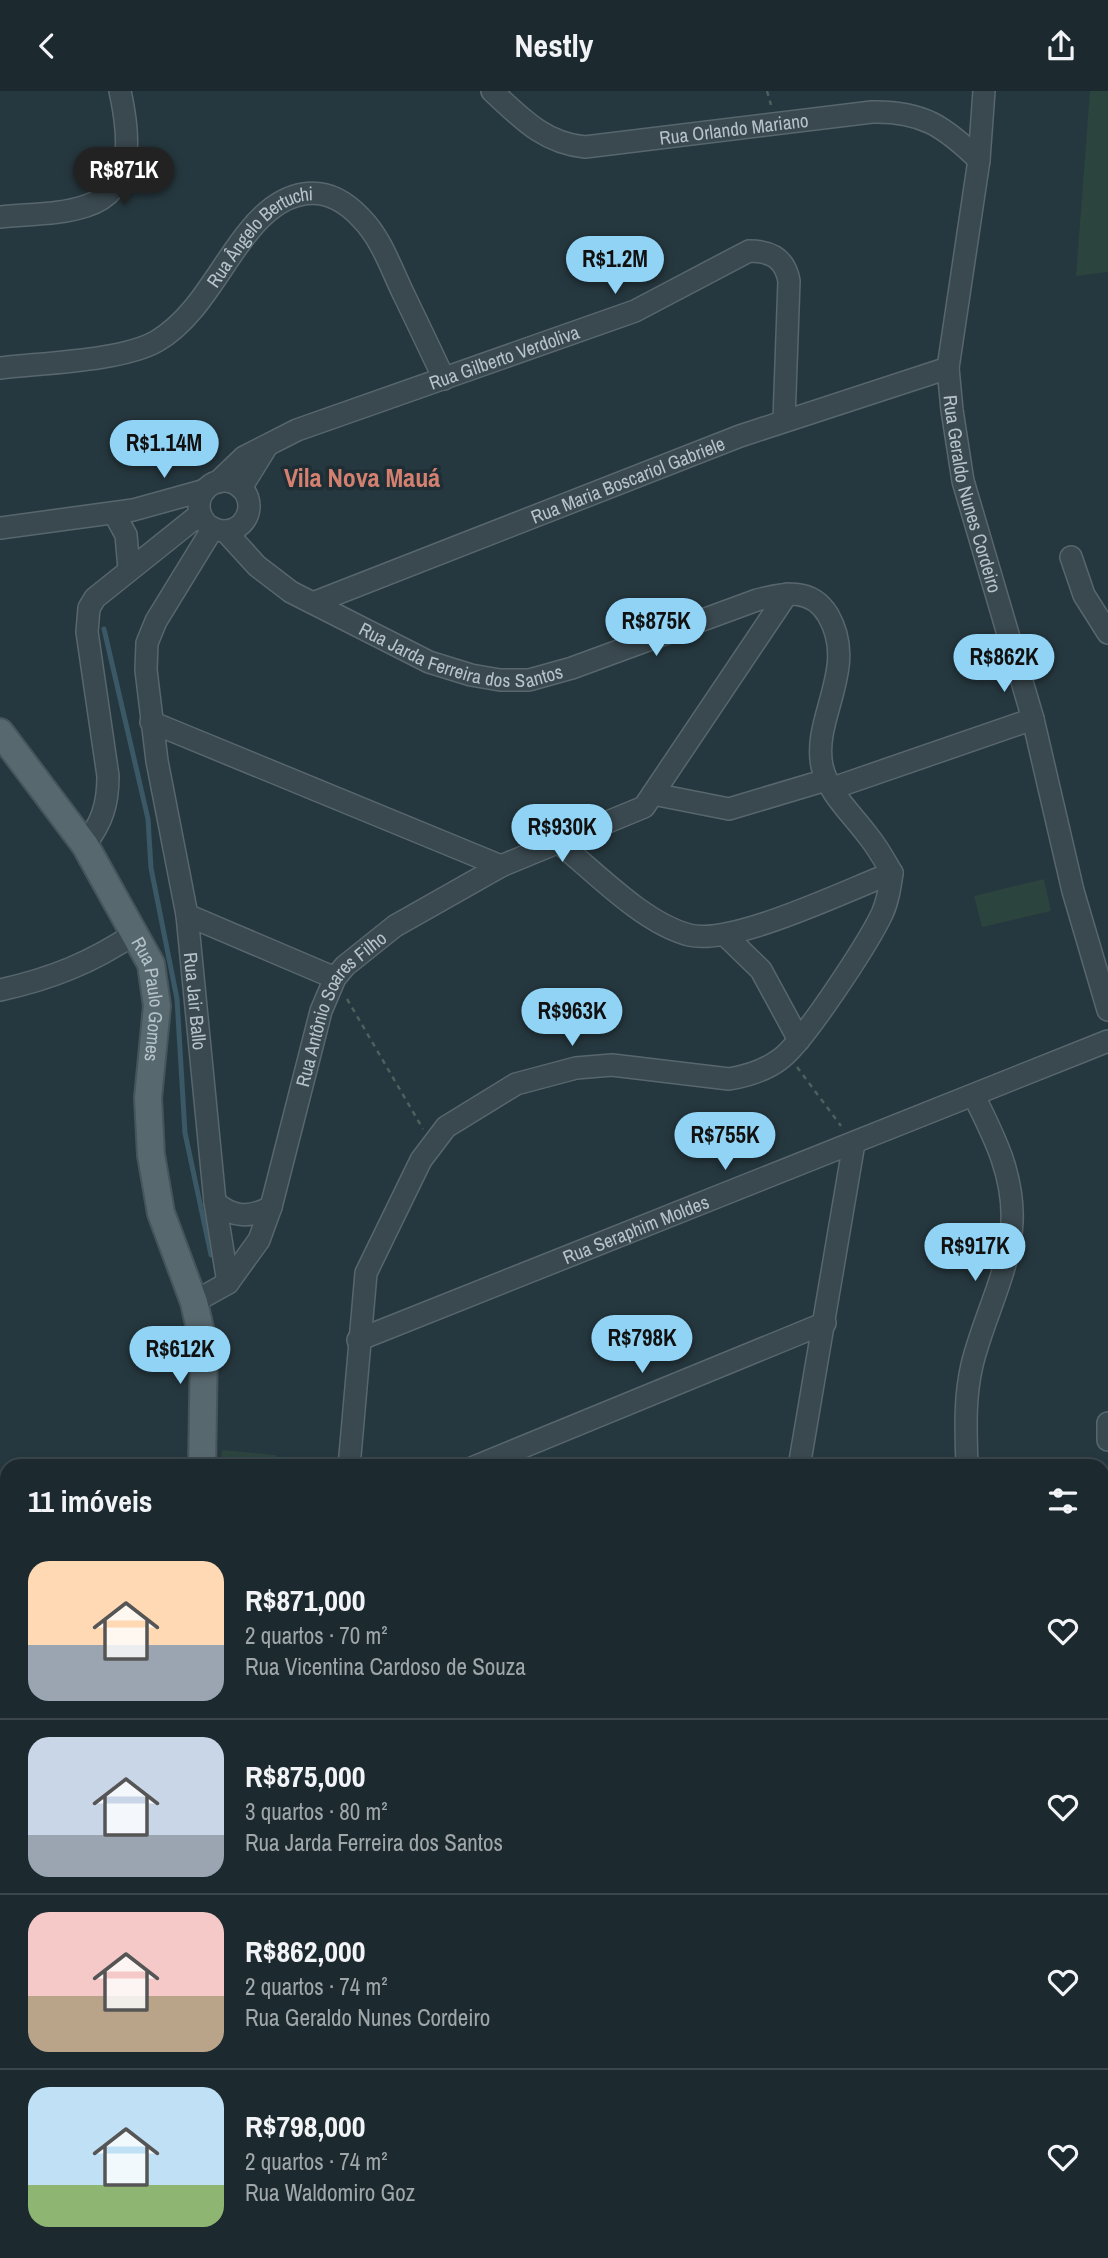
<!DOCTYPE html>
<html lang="pt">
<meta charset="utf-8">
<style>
body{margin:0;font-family:"Archivo Narrow",sans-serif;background:#29363b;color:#f1f3f6;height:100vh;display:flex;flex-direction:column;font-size:26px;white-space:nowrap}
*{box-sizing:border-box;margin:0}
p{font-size:23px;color:#a0a7aa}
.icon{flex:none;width:38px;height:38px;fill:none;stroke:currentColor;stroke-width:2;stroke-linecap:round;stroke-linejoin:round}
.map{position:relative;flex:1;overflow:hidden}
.sheet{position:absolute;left:0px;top:1368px;width:1110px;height:800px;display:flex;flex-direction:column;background:#1c2a2f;border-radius:21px 21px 0 0;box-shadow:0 4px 10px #0003,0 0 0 2px #3a464b}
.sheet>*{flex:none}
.price{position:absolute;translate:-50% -60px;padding:0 16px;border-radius:24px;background:#90d3f5;color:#111;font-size:23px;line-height:46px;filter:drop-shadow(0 2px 4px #0008)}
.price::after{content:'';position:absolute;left:50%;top:42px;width:21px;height:16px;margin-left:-10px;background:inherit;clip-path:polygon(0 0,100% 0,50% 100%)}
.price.selected{background:#222;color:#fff}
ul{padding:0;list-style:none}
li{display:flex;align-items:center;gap:21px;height:175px;padding:0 28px}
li+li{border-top:2px solid #3a464b}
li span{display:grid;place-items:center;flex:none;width:196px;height:140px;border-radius:21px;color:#555}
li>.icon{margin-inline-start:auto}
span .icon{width:84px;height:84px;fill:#fffc;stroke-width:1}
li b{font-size:30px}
h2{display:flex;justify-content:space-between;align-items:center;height:84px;padding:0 28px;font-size:30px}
header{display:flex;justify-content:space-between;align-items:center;height:91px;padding:0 28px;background:#1c2a2f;font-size:32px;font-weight:700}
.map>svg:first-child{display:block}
.green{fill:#2b443e}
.water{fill:#3a5865}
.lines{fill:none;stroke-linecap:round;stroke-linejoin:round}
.stream{stroke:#3a5865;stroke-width:5}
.minor-casing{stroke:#58666d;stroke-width:24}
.major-casing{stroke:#46555b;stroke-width:30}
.path{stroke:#4a615d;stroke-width:2.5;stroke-dasharray:5 5;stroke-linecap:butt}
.minor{stroke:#3a494f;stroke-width:21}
.major{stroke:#58686f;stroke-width:26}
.labels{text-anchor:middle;stroke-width:7;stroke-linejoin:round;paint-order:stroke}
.street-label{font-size:19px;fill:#b6c3ca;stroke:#1f2e34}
.district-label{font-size:26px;font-weight:bold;fill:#d48070;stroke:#1f2e34}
</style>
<header><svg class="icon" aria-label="back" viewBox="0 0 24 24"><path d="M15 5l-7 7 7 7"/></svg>Nestly<svg class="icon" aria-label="share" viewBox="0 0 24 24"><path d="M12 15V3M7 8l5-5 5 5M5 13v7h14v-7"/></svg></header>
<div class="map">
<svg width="1108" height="2167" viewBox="0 0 1108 2167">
<rect width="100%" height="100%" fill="#26383f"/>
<g class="green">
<polygon points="1090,0 1108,0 1108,181 1076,185"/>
<polygon points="1044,788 1051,820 982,836 974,805"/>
<polygon points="222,1359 276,1364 276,1375 221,1375"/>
<polygon points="7,1671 7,1771 0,1766 0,1681"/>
<polygon points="7,1914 7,2002 0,2000 0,1918"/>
<polygon points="7,2043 7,2161 40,2161 31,2167 0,2167 0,2044"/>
<polygon points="208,2161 310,2161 298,2167 216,2167"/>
</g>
<polygon class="water" points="679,2161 782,2161 786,2167 668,2167"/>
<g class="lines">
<polyline class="stream" points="104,538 148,728 151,777 177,908 185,1042 211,1164"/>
<g class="minor-casing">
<g id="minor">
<path id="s1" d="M492,0C521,27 544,52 585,56L872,21C922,20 944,35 979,69"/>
<path id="s2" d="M984,0L979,69L948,277L952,319L963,390L1033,628L1073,800L1108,919"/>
<path d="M0,126C27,123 60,124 86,115C137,99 129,41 120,0"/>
<path id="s3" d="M0,277C41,272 123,270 157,250C198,226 220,175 249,140C281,100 323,86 361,127C382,148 392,180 405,206C418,233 431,260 444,288"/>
<circle cx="224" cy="415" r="25"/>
<path id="s4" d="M218,391L244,366L297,339L635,220L749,160C772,160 785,168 789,190L784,329"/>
<polyline points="241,397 267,355"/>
<polyline points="114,422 126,444 129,478"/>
<polyline points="0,437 133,419 205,399"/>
<path id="s5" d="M213,437L156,530L147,552L146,579L157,670L187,824L215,1111L228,1192"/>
<path id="s6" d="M225,440L257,475L291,501L429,571L471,584L500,589H529L572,577L757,509C784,502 811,496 828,524C859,577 812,626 822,675C828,702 853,724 869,746C878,757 885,770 892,782C890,796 888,810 882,823C868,852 803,953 779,969C764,980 747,985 729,988L612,974L576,977L516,993L446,1036L421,1069L366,1182L349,1376"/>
<polyline points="1071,466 1084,504 1108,542"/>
<path id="s7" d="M313,512L740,345L948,277"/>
<polyline points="151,631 501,775"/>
<polyline points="833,697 1033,628"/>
<polyline points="653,703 729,718 826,689"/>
<path d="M558,751C595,781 643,832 689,844C733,855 847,799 892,782"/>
<path d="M85,754C102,731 108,714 108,685L87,541L89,517L95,507L200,423"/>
<polyline points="187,824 335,887"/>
<polyline points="725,844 761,879 799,949"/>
<path d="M0,899C50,888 91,872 134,843"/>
<path d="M215,1111C233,1127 250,1127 271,1116"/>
<path id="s8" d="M194,1211L228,1192L259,1149L271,1116L321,920L335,887L345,875L395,835L501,775L644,716L787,503"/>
<path id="s9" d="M358,1249L1108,950"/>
<polyline points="1108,1332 1108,1349"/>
<polyline points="474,1376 825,1232"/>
<polyline points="799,1376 854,1052"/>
<path d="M967,1376C966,1342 964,1308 972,1274C983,1227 1010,1180 1012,1131C1014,1084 994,1045 974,1005"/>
<polyline points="1102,1627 1108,1633"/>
<polyline points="1102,1824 1108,1826"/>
<polyline points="1102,2072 1108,2076"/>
<polyline points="835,2161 855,2167"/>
<polyline points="646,2167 660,2161"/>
</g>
</g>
<g class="major-casing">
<g id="major">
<path id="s10" d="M0,641L85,754L151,873L157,915L148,1007L151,1064L161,1122L194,1211L204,1255L202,1376"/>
<polyline points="791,2161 795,2167"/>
</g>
</g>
<g class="path">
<polyline points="767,0 771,14"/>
<polyline points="347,908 423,1038"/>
<polyline points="797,976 841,1035"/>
</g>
<use href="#minor" class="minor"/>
<use href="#major" class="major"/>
</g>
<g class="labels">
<g class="street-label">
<text dy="7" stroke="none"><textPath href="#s1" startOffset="261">Rua Orlando Mariano</textPath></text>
<text dy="7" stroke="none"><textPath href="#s3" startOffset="310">Rua Ângelo Bertuchi</textPath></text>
<text dy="7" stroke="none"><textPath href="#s4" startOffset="315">Rua Gilberto Verdoliva</textPath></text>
<text dy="7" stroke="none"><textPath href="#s7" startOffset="338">Rua Maria Boscariol Gabriele</textPath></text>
<text dy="7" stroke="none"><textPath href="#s2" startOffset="408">Rua Geraldo Nunes Cordeiro</textPath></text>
<text dy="7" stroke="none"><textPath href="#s6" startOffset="275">Rua Jarda Ferreira dos Santos</textPath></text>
<text dy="7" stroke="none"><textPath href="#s10" startOffset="312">Rua Paulo Gomes</textPath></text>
<text dy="7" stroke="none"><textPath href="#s5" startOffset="495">Rua Jair Ballo</textPath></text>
<text dy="7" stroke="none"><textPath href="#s8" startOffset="341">Rua Antônio Soares Filho</textPath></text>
<text dy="7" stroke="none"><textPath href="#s9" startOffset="299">Rua Seraphim Moldes</textPath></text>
</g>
<g class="district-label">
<text x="362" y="396">Vila Nova Mauá</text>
</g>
</g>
</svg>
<b class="price selected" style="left:124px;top:116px">R$871K</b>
<b class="price" style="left:615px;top:205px">R$1.2M</b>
<b class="price" style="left:164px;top:389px">R$1.14M</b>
<b class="price" style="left:656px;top:567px">R$875K</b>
<b class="price" style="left:1004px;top:603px">R$862K</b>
<b class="price" style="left:562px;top:773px">R$930K</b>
<b class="price" style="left:572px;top:957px">R$963K</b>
<b class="price" style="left:725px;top:1081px">R$755K</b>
<b class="price" style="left:975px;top:1192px">R$917K</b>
<b class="price" style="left:642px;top:1284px">R$798K</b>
<b class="price" style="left:180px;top:1295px">R$612K</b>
<section class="sheet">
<h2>11 imóveis<svg class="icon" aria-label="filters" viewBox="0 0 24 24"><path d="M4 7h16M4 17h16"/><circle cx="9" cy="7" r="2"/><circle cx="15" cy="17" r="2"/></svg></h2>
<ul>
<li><span style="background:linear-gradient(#ffd9b3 60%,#9aa5b1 0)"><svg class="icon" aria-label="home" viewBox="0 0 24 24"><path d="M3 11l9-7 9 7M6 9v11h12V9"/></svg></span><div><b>R$871,000</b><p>2 quartos · 70 m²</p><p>Rua Vicentina Cardoso de Souza</p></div><svg class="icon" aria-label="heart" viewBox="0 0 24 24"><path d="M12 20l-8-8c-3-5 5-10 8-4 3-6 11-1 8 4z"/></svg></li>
<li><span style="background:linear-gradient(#c9d6e8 70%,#9aa5b1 0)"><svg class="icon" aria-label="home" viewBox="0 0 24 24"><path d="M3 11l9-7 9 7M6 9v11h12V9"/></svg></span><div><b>R$875,000</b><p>3 quartos · 80 m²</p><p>Rua Jarda Ferreira dos Santos</p></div><svg class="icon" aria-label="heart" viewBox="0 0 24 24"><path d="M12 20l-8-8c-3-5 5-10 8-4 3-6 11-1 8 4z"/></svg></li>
<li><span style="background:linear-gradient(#f6c9c9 60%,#b9a48a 0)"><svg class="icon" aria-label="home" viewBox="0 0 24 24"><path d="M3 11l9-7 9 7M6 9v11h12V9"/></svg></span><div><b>R$862,000</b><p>2 quartos · 74 m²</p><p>Rua Geraldo Nunes Cordeiro</p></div><svg class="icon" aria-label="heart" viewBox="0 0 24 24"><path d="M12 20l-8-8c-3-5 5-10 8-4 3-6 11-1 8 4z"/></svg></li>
<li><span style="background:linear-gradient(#bfe0f5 70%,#8fb573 0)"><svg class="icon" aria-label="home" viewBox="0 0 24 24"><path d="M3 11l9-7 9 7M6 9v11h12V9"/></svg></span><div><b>R$798,000</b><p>2 quartos · 74 m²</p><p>Rua Waldomiro Goz</p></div><svg class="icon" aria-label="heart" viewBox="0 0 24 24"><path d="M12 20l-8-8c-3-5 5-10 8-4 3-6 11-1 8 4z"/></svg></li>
</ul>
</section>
</div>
